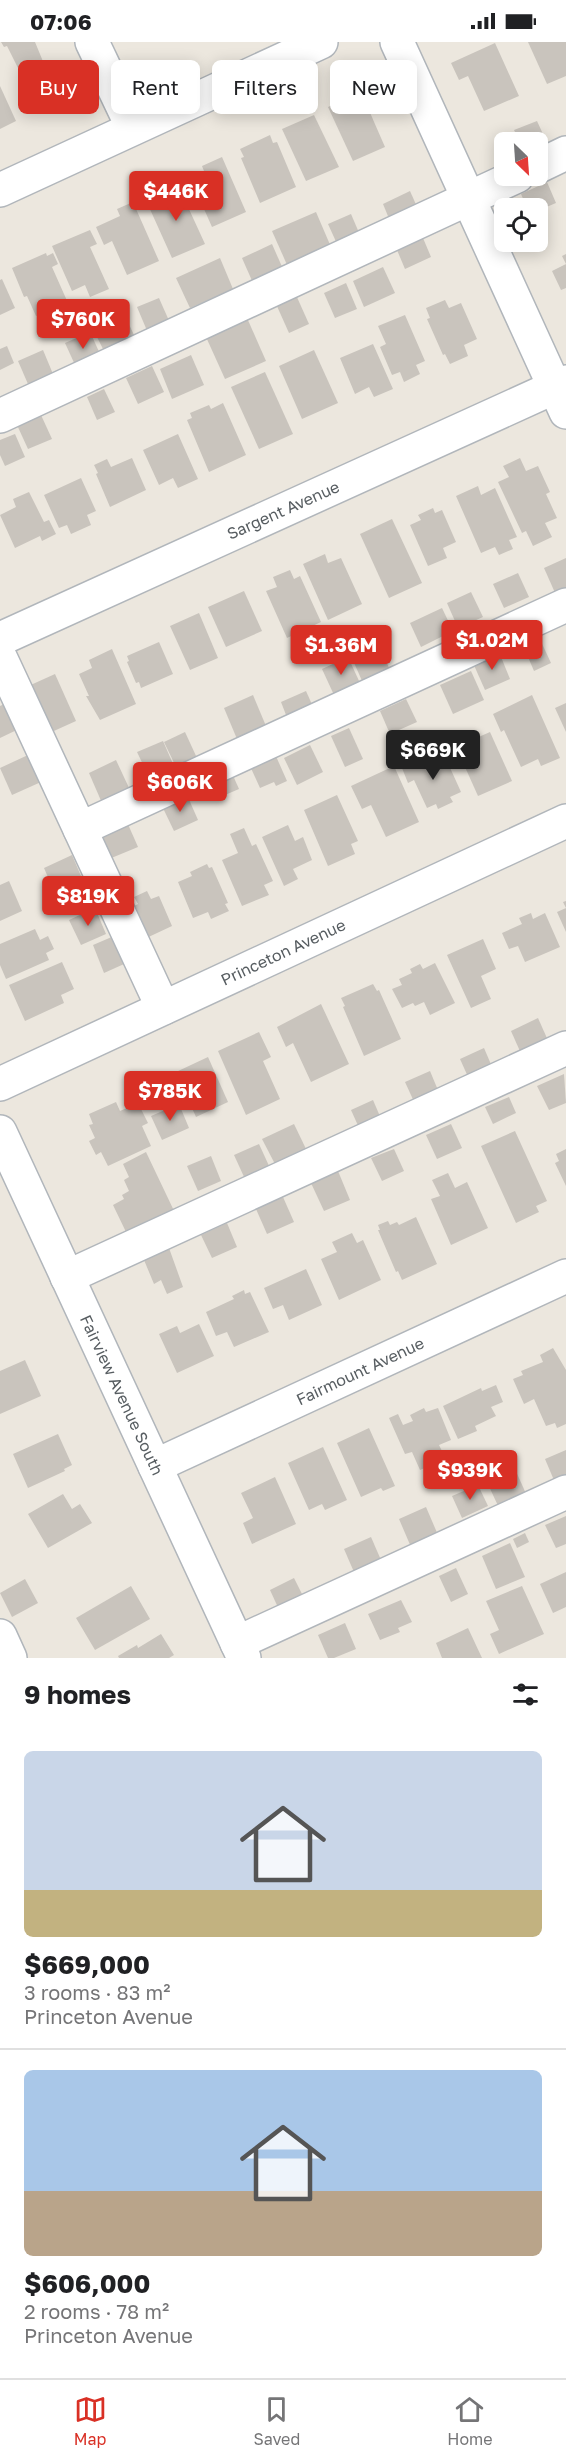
<!DOCTYPE html>
<meta charset="utf-8">
<style>
body{margin:0;font-family:"Golos Text",sans-serif;background:#f2f2f2;color:#202124;height:100vh;display:flex;flex-direction:column;font-size:22px;white-space:nowrap}
*{box-sizing:border-box;margin:0}
p{font-size:20px;color:#757577}
.icon{flex:none;width:33px;height:33px;fill:none;stroke:currentColor;stroke-width:2;stroke-linecap:round;stroke-linejoin:round}
.map{position:relative;height:1616px;overflow:hidden}
.side{display:flex;flex-direction:column;background:#fff;flex:1}
.side>*{flex:none}
.banner{position:absolute;left:18px;top:18px;width:531px;height:54px;display:flex;gap:12px}
.needle{width:39px;rotate:155deg}
.controls{position:absolute;left:494px;top:90px;display:grid;gap:12px}
.controls a{display:grid;place-items:center;width:54px;height:54px;border-radius:9px;background:#fff;box-shadow:0 3px 15px #0003;font-size:30px}
.price{position:absolute;translate:-50% -51px;padding:0 14px;border-radius:6px;background:#d93025;color:#fff;font-size:20px;line-height:39px;filter:drop-shadow(0 2px 3px #0008)}
.price::after{content:'';position:absolute;left:50%;top:36px;width:18px;height:14px;margin-left:-9px;background:inherit;clip-path:polygon(0 0,100% 0,50% 100%)}
.price.active{background:#222;color:#fff}
ul{padding:0;list-style:none}
li{display:grid;align-content:center;gap:12px;height:318px;padding:0 24px}
li+li{border-top:2px solid #e0e0e0}
li span{display:grid;place-items:center;height:186px;border-radius:9px;color:#555}
li>.icon{margin-inline-start:auto}
span .icon{width:108px;height:108px;fill:#fffc;stroke-width:1}
li b{font-size:26px}
h2{display:flex;justify-content:space-between;align-items:center;height:72px;padding:0 24px;font-size:26px}
.pill{padding:0 21px;border-radius:9px;background:#fff;box-shadow:0 3px 15px #0003;font-size:21px;line-height:54px}
.pill.active{background:#d93025;color:#fff}
.status{display:flex;justify-content:space-between;align-items:center;height:42px;padding:0 30px;background:#fff;direction:ltr}
.status svg{height:16px;fill:currentColor}
.tabs{display:flex;justify-content:space-around;align-items:center;height:84px;border-top:2px solid #e0e0e0;background:#fff;font-size:16px;color:#757577}
.tabs a{display:grid;justify-items:center;gap:3px}
.tabs .active{color:#d93025}
.map>svg:first-child{display:block}
.building{fill:#c9c4bd}
.lines{fill:none;stroke-linecap:round;stroke-linejoin:round}
.minor-casing{stroke:#b1b6bb;stroke-width:36}
.minor{stroke:#fff;stroke-width:33}
.labels{text-anchor:middle;stroke-width:6;stroke-linejoin:round;paint-order:stroke}
.street-label{font-size:16px;fill:#575d61;stroke:#fff}
</style>
<div class="status"><b>07:06</b><svg viewBox="0 0 49 12"><path d="M0 12V9h3v3zM5 12V6h3v6zM10 12V3h3v9zM15 12V0h3v12zM26 1h20v11H26zM47 4h2v5h-2z"/></svg></div>
<div class="map">
<svg width="566" height="1616" viewBox="0 0 566 1616">
<rect width="100%" height="100%" fill="#ece7de"/>
<g class="building">
<polygon points="1,0 35,0 49,34 27,44 7,4 4,5"/>
<polygon points="528,0 566,0 566,34 547,42"/>
<polygon points="495,1 519,54 484,69 468,34 459,38 451,21"/>
<polygon points="0,44 16,79 0,87"/>
<polygon points="361,50 385,105 353,119 328,65"/>
<polygon points="314,73 339,125 306,139 282,87"/>
<polygon points="537,79 548,103 537,108 537,100 520,100 514,88"/>
<polygon points="270,93 273,101 277,100 296,145 260,161 241,116 244,115 240,107"/>
<polygon points="222,115 246,170 212,185 192,140 206,134 202,124"/>
<polygon points="547,140 556,161 537,169 537,166 527,166 521,152"/>
<polygon points="177,141 205,202 172,216 149,165 163,159 159,149"/>
<polygon points="410,149 418,167 390,179 383,162"/>
<polygon points="133,160 159,219 127,233 112,199 104,203 96,185 120,174 117,167"/>
<polygon points="316,170 331,205 288,225 272,189"/>
<polygon points="351,172 360,193 338,204 328,182"/>
<polygon points="90,188 97,202 90,205 109,247 90,255 85,243 72,249 52,204"/>
<polygon points="423,196 431,215 405,227 397,208"/>
<polygon points="272,202 283,227 253,241 242,216"/>
<polygon points="46,211 47,214 53,211 58,222 52,225 68,261 36,274 27,254 24,255 12,226"/>
<polygon points="566,212 566,246 561,248 552,229 566,222 562,214"/>
<polygon points="220,216 233,247 190,266 176,236"/>
<polygon points="383,225 395,251 364,265 353,239"/>
<polygon points="2,237 15,266 0,273 0,238"/>
<polygon points="346,241 357,267 335,276 324,251"/>
<polygon points="296,253 309,282 289,291 276,262"/>
<polygon points="159,256 170,281 148,291 137,265"/>
<polygon points="445,258 449,266 461,261 477,297 464,303 468,314 450,322 445,312 443,313 427,277 430,276 426,266"/>
<polygon points="121,266 136,297 105,311 90,281"/>
<polygon points="405,273 425,319 416,323 420,332 404,340 400,330 392,333 380,305 386,302 378,284"/>
<polygon points="247,276 266,319 225,337 206,295"/>
<polygon points="90,290 101,314 76,325 65,301"/>
<polygon points="373,302 393,347 374,355 369,345 355,352 340,316"/>
<polygon points="7,304 14,321 0,328 0,307"/>
<polygon points="43,308 53,332 28,342 18,319"/>
<polygon points="314,308 338,361 302,377 279,324"/>
<polygon points="191,313 204,343 172,357 160,327"/>
<polygon points="152,324 164,350 138,362 126,336"/>
<polygon points="265,330 293,392 259,407 231,345"/>
<polygon points="104,347 115,370 97,378 87,355"/>
<polygon points="223,361 246,413 209,430 187,378 192,376 190,371 209,363 211,367"/>
<polygon points="41,373 52,397 28,407 17,383"/>
<polygon points="15,392 25,415 5,424 0,413 0,398"/>
<polygon points="178,392 198,437 178,446 173,436 159,443 143,408"/>
<polygon points="132,416 146,448 110,465 96,432 98,431 94,423 107,417 111,425"/>
<polygon points="520,416 526,429 538,424 550,450 546,452 557,476 545,481 552,495 533,504 526,489 522,491 498,440 509,435 503,424"/>
<polygon points="81,436 96,469 87,473 91,483 71,492 67,483 59,486 44,453"/>
<polygon points="478,444 481,453 495,446 517,495 509,498 513,507 499,513 495,505 481,511 456,454"/>
<polygon points="29,450 44,480 49,478 56,492 42,499 40,494 15,506 0,473 16,465 13,457"/>
<polygon points="433,466 435,471 442,468 456,500 443,506 447,516 428,524 410,483 421,478 418,473"/>
<polygon points="392,477 422,541 389,556 360,492"/>
<polygon points="325,512 328,521 341,516 362,562 328,578 303,522"/>
<polygon points="566,516 566,548 556,553 544,526"/>
<polygon points="290,528 294,537 300,534 321,580 287,596 266,549 277,545 273,535"/>
<polygon points="518,531 529,555 504,566 493,542"/>
<polygon points="244,549 262,589 226,605 208,565"/>
<polygon points="471,550 483,575 458,586 447,561"/>
<polygon points="442,566 453,589 421,605 410,581"/>
<polygon points="199,571 218,616 190,628 170,584"/>
<polygon points="538,593 551,621 534,629 522,601"/>
<polygon points="159,600 173,632 141,646 139,640 136,641 127,620 129,619 127,614"/>
<polygon points="378,601 390,628 363,641 351,614"/>
<polygon points="112,607 136,662 100,678 86,654 89,654 79,632 92,626 89,618"/>
<polygon points="499,610 510,637 485,648 473,621"/>
<polygon points="348,615 360,641 334,653 322,627"/>
<polygon points="471,629 484,658 453,672 440,643"/>
<polygon points="55,632 76,679 45,693 24,646"/>
<polygon points="306,649 314,667 288,678 281,660"/>
<polygon points="253,653 266,684 237,697 224,666"/>
<polygon points="532,653 560,716 541,724 538,717 521,725 504,688 501,690 493,672"/>
<polygon points="406,657 417,680 390,692 380,669"/>
<polygon points="11,659 23,685 0,696 0,664"/>
<polygon points="566,661 566,690 555,666"/>
<polygon points="349,686 363,717 345,725 331,694"/>
<polygon points="185,690 197,716 176,725 164,700"/>
<polygon points="490,690 512,739 478,754 456,705"/>
<polygon points="163,699 174,724 149,735 137,710"/>
<polygon points="310,703 323,730 297,743 284,716"/>
<polygon points="432,710 438,723 447,719 461,750 450,755 453,760 438,767 436,762 427,766 414,738 408,741 402,726"/>
<polygon points="275,712 287,739 276,744 274,740 260,746 250,724"/>
<polygon points="28,713 41,740 12,753 0,726"/>
<polygon points="116,718 130,748 102,761 89,731"/>
<polygon points="394,724 419,780 386,795 371,763 362,767 351,744"/>
<polygon points="231,729 239,747 211,759 204,741"/>
<polygon points="187,753 198,778 174,789 162,764"/>
<polygon points="337,753 358,799 351,802 355,812 328,824 304,768"/>
<polygon points="127,780 138,805 109,817 99,793"/>
<polygon points="288,783 295,799 303,795 312,818 293,827 298,837 284,844 262,795"/>
<polygon points="244,786 252,804 256,802 273,839 264,843 269,853 242,864 222,818 238,811 230,792"/>
<polygon points="72,813 84,841 56,854 44,826"/>
<polygon points="207,822 209,826 212,825 228,861 225,862 229,869 211,877 208,870 193,876 178,840 192,834 190,830"/>
<polygon points="9,839 22,869 0,879 0,843"/>
<polygon points="147,849 151,857 159,854 172,884 140,899 126,868 138,862 134,855"/>
<polygon points="566,859 566,890 557,870 566,866 563,860"/>
<polygon points="95,866 106,892 81,903 69,878"/>
<polygon points="531,871 533,877 545,871 560,905 525,920 518,904 509,907 502,891 522,882 519,876"/>
<polygon points="35,887 40,898 48,894 54,907 46,911 49,918 6,937 0,923 0,902"/>
<polygon points="121,891 133,918 104,931 93,903"/>
<polygon points="483,897 496,927 481,934 491,957 471,966 447,913"/>
<polygon points="62,920 74,947 61,953 64,961 25,979 9,943"/>
<polygon points="435,921 455,961 430,973 424,960 415,964 413,961 402,966 392,947 402,943 399,937 412,931 410,927 420,922 423,927"/>
<polygon points="373,942 377,949 379,948 401,997 364,1014 343,965 345,964 341,956"/>
<polygon points="321,962 349,1022 311,1040 293,1001 286,1005 277,985"/>
<polygon points="538,976 550,1003 523,1016 511,989"/>
<polygon points="259,990 271,1015 263,1019 280,1057 246,1073 218,1009"/>
<polygon points="484,1006 493,1027 469,1037 460,1017"/>
<polygon points="208,1015 228,1060 196,1075 176,1030"/>
<polygon points="430,1029 440,1053 416,1064 405,1040"/>
<polygon points="564,1032 566,1061 549,1068 537,1044"/>
<polygon points="509,1055 516,1071 493,1082 485,1065"/>
<polygon points="373,1058 382,1079 360,1088 351,1068"/>
<polygon points="116,1060 120,1069 138,1061 148,1081 142,1084 151,1104 108,1124 101,1110 96,1113 89,1099 95,1096 89,1083 93,1082 89,1072"/>
<polygon points="179,1062 189,1086 162,1098 151,1074"/>
<polygon points="294,1082 307,1109 276,1124 262,1097"/>
<polygon points="451,1082 462,1106 437,1117 426,1093"/>
<polygon points="515,1089 547,1159 536,1164 539,1170 516,1181 481,1104"/>
<polygon points="259,1102 270,1126 245,1137 234,1113"/>
<polygon points="394,1107 404,1129 382,1139 371,1116"/>
<polygon points="566,1107 566,1144 555,1121 559,1119 556,1112"/>
<polygon points="146,1110 176,1173 139,1191 136,1185 126,1190 113,1163 124,1157 122,1153 129,1149 124,1138 129,1135 123,1122"/>
<polygon points="211,1114 221,1139 198,1149 187,1124"/>
<polygon points="338,1129 350,1158 324,1169 311,1141"/>
<polygon points="448,1131 455,1146 467,1140 488,1186 451,1203 431,1157 440,1154 432,1138"/>
<polygon points="283,1155 294,1180 267,1192 256,1167"/>
<polygon points="416,1175 437,1222 402,1238 398,1229 396,1230 378,1188 380,1188 378,1183 388,1179 390,1183 397,1180 399,1183"/>
<polygon points="227,1181 237,1205 212,1216 201,1193"/>
<polygon points="352,1191 357,1201 363,1198 381,1238 339,1258 321,1217 337,1210 332,1200"/>
<polygon points="169,1206 183,1245 167,1252 161,1238 154,1242 144,1218"/>
<polygon points="306,1227 322,1263 289,1278 283,1263 273,1267 264,1246"/>
<polygon points="244,1248 245,1252 250,1250 269,1290 234,1305 227,1290 216,1294 206,1270 234,1257 232,1254"/>
<polygon points="199,1282 214,1314 177,1331 159,1292 177,1284 180,1291"/>
<polygon points="553,1306 566,1328 566,1382 557,1386 555,1381 546,1384 534,1357 524,1362 513,1337 523,1333 521,1329 543,1320 540,1313"/>
<polygon points="25,1318 41,1354 0,1372 0,1329"/>
<polygon points="496,1343 503,1360 491,1365 496,1374 475,1384 477,1389 458,1397 443,1364 481,1346 482,1349"/>
<polygon points="424,1366 426,1370 438,1366 451,1398 439,1403 446,1417 420,1428 412,1410 405,1412 389,1376 398,1372 403,1383 413,1379 410,1373"/>
<polygon points="369,1386 395,1444 383,1449 381,1446 361,1455 337,1401"/>
<polygon points="58,1392 72,1423 64,1427 65,1429 28,1446 13,1412"/>
<polygon points="323,1405 347,1458 325,1468 322,1462 309,1468 288,1421"/>
<polygon points="566,1408 566,1438 556,1443 545,1417"/>
<polygon points="514,1425 528,1456 500,1468 486,1438"/>
<polygon points="275,1435 296,1482 252,1502 243,1481 253,1476 241,1451"/>
<polygon points="478,1443 488,1464 462,1476 452,1454"/>
<polygon points="63,1452 72,1467 80,1462 92,1481 48,1506 28,1472"/>
<polygon points="426,1465 441,1500 414,1512 399,1477"/>
<polygon points="566,1474 566,1502 556,1506 545,1483"/>
<polygon points="525,1491 529,1500 517,1506 513,1497"/>
<polygon points="371,1495 384,1525 357,1537 344,1507"/>
<polygon points="510,1501 525,1535 496,1547 482,1514"/>
<polygon points="456,1526 468,1552 451,1560 439,1534"/>
<polygon points="566,1530 566,1565 553,1571 540,1542"/>
<polygon points="294,1536 306,1560 281,1572 270,1548"/>
<polygon points="25,1537 38,1561 12,1575 0,1551"/>
<polygon points="131,1544 150,1577 95,1608 76,1576"/>
<polygon points="522,1544 544,1592 499,1612 490,1592 499,1588 486,1559"/>
<polygon points="401,1558 412,1580 398,1586 400,1590 380,1598 368,1572"/>
<polygon points="345,1581 356,1607 334,1616 328,1616 318,1593"/>
<polygon points="468,1586 482,1616 442,1616 436,1601"/>
<polygon points="161,1592 174,1613 169,1616 119,1616 118,1614 137,1603 138,1606"/>
</g>
<g class="lines">
<g class="minor-casing">
<g id="minor">
<polyline points="92,0 133,86"/>
<polyline points="397,0 566,370"/>
<polyline points="537,125 566,111"/>
<polyline points="0,148 321,0"/>
<polyline points="0,374 517,134"/>
<polyline points="0,597 566,340"/>
<polyline points="0,615 163,966"/>
<polyline points="80,787 566,563"/>
<polyline points="0,1042 566,779"/>
<polyline points="0,1090 244,1616"/>
<polyline points="67,1235 566,1006"/>
<polyline points="155,1424 566,1234"/>
<polyline points="0,1594 10,1616"/>
<polyline points="237,1601 566,1450"/>
</g>
</g>
<use href="#minor" class="minor"/>
</g>
<g class="labels">
<g class="street-label">
<text transform="translate(283 468) rotate(-24)" y="6">Sargent Avenue</text>
<text transform="translate(283 910) rotate(-25)" y="6">Princeton Avenue</text>
<text transform="translate(360 1329) rotate(-25)" y="6">Fairmount Avenue</text>
<text transform="translate(122 1353) rotate(65)" y="6">Fairview Avenue South</text>
</g>
</g>
</svg>
<div class="controls">
<a><svg class="needle" viewBox="-14 -14 28 28"><path d="M0-13l5 13h-10z" fill="#e53935"/><path d="M0 13l5-13h-10z" fill="#757577"/></svg></a>
<a><svg class="icon" aria-label="locate" viewBox="0 0 24 24"><circle cx="12" cy="12" r="6"/><path d="M12 2v4M12 18v4M2 12h4M18 12h4"/></svg></a>
</div>
<b class="price" style="left:176px;top:180px">$446K</b>
<b class="price" style="left:83px;top:308px">$760K</b>
<b class="price" style="left:492px;top:629px">$1.02M</b>
<b class="price" style="left:341px;top:634px">$1.36M</b>
<b class="price active" style="left:433px;top:739px">$669K</b>
<b class="price" style="left:180px;top:771px">$606K</b>
<b class="price" style="left:88px;top:885px">$819K</b>
<b class="price" style="left:170px;top:1080px">$785K</b>
<b class="price" style="left:470px;top:1459px">$939K</b>
<div class="banner">
<a class="pill active">Buy</a>
<a class="pill">Rent</a>
<a class="pill">Filters</a>
<a class="pill">New</a>
</div>
</div>
<section class="side">
<h2>9 homes<svg class="icon" aria-label="filters" viewBox="0 0 24 24"><path d="M4 7h16M4 17h16"/><circle cx="9" cy="7" r="2"/><circle cx="15" cy="17" r="2"/></svg></h2>
<ul>
<li><span style="background:linear-gradient(#c9d6e8 75%,#c2b280 0)"><svg class="icon" aria-label="home" viewBox="0 0 24 24"><path d="M3 11l9-7 9 7M6 9v11h12V9"/></svg></span><div><b>$669,000</b><p>3 rooms · 83 m²</p><p>Princeton Avenue</p></div></li>
<li><span style="background:linear-gradient(#a9c7e8 65%,#b9a48a 0)"><svg class="icon" aria-label="home" viewBox="0 0 24 24"><path d="M3 11l9-7 9 7M6 9v11h12V9"/></svg></span><div><b>$606,000</b><p>2 rooms · 78 m²</p><p>Princeton Avenue</p></div></li>
</ul>
</section>
<nav class="tabs">
<a class="active"><svg class="icon" aria-label="map" viewBox="0 0 24 24"><path d="M3 6l6-2 6 2 6-2v14l-6 2-6-2-6 2zM9 4v14M15 6v14"/></svg>Map</a>
<a><svg class="icon" aria-label="saved" viewBox="0 0 24 24"><path d="M7 4h10v16l-5-4-5 4z"/></svg>Saved</a>
<a><svg class="icon" aria-label="home" viewBox="0 0 24 24"><path d="M3 11l9-7 9 7M6 9v11h12V9"/></svg>Home</a>
</nav>
